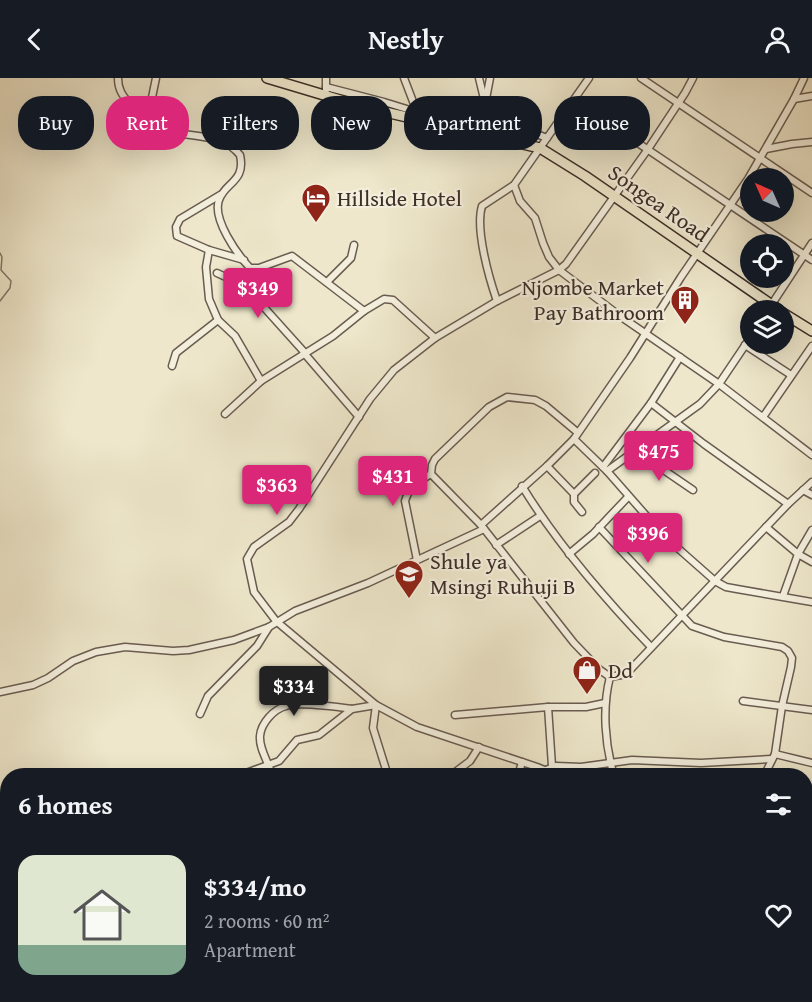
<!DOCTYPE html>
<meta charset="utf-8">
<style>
body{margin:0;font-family:"Gentium Book Plus",serif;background:#20242c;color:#f1f3f6;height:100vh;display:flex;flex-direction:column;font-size:22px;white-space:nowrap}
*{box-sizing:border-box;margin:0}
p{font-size:20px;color:#9ea1a6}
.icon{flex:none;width:33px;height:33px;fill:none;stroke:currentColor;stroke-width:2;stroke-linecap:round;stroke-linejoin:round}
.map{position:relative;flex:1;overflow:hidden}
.side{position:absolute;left:0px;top:690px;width:813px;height:234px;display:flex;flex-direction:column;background:#171b24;border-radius:24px 24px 0 0;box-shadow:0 6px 24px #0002}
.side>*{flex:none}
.hud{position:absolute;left:18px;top:18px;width:777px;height:54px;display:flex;gap:12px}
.needle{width:39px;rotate:315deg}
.controls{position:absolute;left:740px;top:90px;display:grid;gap:12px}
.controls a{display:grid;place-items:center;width:54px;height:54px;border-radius:50%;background:#171b24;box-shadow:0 6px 24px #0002;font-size:30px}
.price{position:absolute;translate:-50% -51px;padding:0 14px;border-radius:6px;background:#db2777;color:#fff;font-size:20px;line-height:39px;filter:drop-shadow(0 2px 3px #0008)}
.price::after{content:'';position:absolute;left:50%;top:36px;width:18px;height:14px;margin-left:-9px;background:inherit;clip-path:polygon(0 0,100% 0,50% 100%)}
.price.active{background:#222;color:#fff}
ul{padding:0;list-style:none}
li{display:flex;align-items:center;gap:18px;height:150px;padding:0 18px}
li span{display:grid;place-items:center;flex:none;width:168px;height:120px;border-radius:18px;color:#555}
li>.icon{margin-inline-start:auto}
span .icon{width:72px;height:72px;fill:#fffc;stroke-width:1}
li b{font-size:26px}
h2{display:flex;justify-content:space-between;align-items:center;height:72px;padding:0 18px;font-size:26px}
.tag{padding:0 21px;border-radius:24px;background:#171b24;box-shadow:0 6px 24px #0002;font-size:21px;line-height:54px}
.tag.active{background:#db2777;color:#fff}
header{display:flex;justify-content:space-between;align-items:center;height:78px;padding:0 18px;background:#171b24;font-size:27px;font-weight:600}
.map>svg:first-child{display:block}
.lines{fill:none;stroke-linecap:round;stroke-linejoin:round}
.stream{stroke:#837769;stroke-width:1.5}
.minor-casing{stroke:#695c51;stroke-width:9}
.highway-casing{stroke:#3d2e28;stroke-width:12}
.minor{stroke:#f4efdd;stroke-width:6}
.highway{stroke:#eee7cb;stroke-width:9}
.labels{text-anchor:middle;stroke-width:4.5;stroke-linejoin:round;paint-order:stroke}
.poi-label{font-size:22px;fill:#3d2e28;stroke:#f4efdd;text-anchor:start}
.street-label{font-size:22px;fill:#3d2e28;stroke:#f4efdd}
</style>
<header><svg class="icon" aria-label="back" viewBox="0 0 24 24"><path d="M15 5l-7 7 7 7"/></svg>Nestly<svg class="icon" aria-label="person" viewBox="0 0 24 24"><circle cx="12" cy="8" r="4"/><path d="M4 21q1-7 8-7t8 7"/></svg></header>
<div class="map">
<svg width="812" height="924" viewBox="0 0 812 924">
<rect width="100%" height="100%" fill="#eee7cb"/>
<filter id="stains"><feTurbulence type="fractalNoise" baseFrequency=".00333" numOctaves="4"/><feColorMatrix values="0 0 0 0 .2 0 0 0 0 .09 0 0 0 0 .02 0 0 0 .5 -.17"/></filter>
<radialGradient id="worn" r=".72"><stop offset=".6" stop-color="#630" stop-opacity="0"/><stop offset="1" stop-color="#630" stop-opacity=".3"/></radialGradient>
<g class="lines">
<polyline class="stream" points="0,175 2,179 1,192 11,203 10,210 0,223"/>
<g class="minor-casing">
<g id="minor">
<path d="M118,0C118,11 122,17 129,25C134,33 140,41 148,46C175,63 219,50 240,77C246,104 225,104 219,122C212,141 237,176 250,190H259L292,178L364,233"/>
<polyline points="404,0 417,34"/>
<polyline points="479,0 485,25 484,44"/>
<polyline points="641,0 812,115"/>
<polyline points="326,9 384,24 423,36 484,44 526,52 547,60"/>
<polyline points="326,12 326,0"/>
<polyline points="486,21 490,0"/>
<polyline points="794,21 812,18"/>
<polyline points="574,22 812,182"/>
<polyline points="145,44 149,34 156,0"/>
<polyline points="766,71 792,66 812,64"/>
<polyline points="514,107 520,123 535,140 543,165 549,179 559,192 620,238 719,306 812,377"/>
<polyline points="220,117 180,141 176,149 177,158 209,172 244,182"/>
<polyline points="209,172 206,189 209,221 218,242 235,258 261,303"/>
<polyline points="250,190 252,211 261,226 305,275"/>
<polyline points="217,195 243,207 251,207"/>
<polyline points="327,204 351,180 354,167"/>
<path d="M497,223C489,200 475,151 482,128L514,107L589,0"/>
<polyline points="768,232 812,165"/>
<polyline points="745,267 791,297"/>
<polyline points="304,275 359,339"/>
<polyline points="172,288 176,275 218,242"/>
<polyline points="651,325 704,366 788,426"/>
<polyline points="225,336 261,303 333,258 364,233 384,221 393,222 435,260"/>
<polyline points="763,339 812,268"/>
<polyline points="577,354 546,328 535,322 507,319 489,329 435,381 432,387 431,396 481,447 574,565 600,592 610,599 621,597 630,592 788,426 812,404"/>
<polyline points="574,361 607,393 664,458 715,503 726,509 737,511 812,524"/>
<polyline points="638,372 652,384 693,412"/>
<polyline points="547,388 574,416 574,424 582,434"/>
<polyline points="603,389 651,325 680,279"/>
<polyline points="607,393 700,326 719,306 750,260"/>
<path d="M522,408C558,467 603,519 651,569"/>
<polyline points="803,412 812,417"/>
<polyline points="574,416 595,395"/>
<polyline points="481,447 547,388 574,361 630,280 681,199 748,101 794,21 804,0"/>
<polyline points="599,449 692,548 724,559 782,569 788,573 792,580 791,589 782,628 775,676 764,698"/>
<polyline points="766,449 798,476 812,484"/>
<polyline points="496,467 540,438"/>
<polyline points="569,476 593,456 628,419"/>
<path d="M417,482L405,423C409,409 419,403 431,396"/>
<polyline points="783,518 798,476 812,452"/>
<path d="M610,599C602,630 605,667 614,698"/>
<polyline points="0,614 33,607 48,600 73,583 96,574 125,569 173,573 189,572 234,562 269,549 295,533 368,505 484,451"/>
<polyline points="743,623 812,632"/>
<polyline points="548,629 552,688"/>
<polyline points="200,636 208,618 257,568 269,549"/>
<polyline points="455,637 548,629 586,629 605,625"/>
<polyline points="775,676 812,685"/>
<polyline points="546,692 556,688 581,689 632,682 701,685 772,681"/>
<polyline points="238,698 279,683 297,662 319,657 352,631 376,627 373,650 388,698"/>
<path d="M272,698C269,684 259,672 260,658C261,645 274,631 286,628C299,624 338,629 352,631"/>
<polyline points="450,698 470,683 479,669"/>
<polyline points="518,698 522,684"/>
<polyline points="558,698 537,689 417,649 376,627 276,543 254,514 247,481 254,469 289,444 299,431 370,321 394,292 435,260 497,223 559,192 566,186 648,71 685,15 693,0"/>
<polyline points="806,793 812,798"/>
<polyline points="806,864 812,868"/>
<polyline points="677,916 679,924"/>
<polyline points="719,916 722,924"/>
<polyline points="765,916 767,924"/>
<polyline points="792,916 801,924"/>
<polyline points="274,924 283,916"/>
<polyline points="582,924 584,916"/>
<polyline points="740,924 761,916"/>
</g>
</g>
<g class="highway-casing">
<g id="highway">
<polyline points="267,0 364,29 540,70 585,98 779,232"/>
<polyline points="783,235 812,253"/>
</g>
</g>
<use href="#minor" class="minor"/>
<use href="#highway" class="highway"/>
</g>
<defs>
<g id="hotel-pin" transform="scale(1.5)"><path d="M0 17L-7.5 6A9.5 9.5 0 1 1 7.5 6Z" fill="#8f2418" stroke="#f4efdd"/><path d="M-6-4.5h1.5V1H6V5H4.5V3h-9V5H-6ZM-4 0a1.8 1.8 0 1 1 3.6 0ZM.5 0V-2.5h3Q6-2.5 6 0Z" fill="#fff"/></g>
<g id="building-pin" transform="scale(1.5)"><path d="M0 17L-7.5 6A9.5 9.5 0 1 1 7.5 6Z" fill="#8f2418" stroke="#f4efdd"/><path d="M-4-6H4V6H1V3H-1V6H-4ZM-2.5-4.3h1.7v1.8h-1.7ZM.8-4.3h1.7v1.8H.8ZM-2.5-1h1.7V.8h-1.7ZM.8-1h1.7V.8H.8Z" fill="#fff"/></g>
<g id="school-pin" transform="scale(1.5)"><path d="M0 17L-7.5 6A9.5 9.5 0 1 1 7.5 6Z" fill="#8f2418" stroke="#f4efdd"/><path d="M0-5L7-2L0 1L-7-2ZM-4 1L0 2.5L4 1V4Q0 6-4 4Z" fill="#fff"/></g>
<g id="shop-pin" transform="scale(1.5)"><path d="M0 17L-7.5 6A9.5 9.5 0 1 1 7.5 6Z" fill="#8f2418" stroke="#f4efdd"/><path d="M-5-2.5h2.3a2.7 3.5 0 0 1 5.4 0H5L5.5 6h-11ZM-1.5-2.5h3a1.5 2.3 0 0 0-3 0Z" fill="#fff"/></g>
</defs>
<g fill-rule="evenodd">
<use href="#hotel-pin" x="316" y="120"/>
<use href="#building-pin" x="685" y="222"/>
<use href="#school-pin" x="409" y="496"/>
<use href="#shop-pin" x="587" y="592"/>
</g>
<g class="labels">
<g class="poi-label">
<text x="337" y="128">Hillside Hotel</text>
<text x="664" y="217" text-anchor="end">Njombe Market<tspan x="664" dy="25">Pay Bathroom</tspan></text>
<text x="430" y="491">Shule ya<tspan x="430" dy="25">Msingi Ruhuji B</tspan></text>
<text x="608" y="600">Dd</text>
</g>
<g class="street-label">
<text transform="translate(659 125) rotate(35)" y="8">Songea Road</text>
</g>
</g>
<rect width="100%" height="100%" filter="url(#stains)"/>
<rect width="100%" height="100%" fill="url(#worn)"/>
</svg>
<div class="controls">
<a><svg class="needle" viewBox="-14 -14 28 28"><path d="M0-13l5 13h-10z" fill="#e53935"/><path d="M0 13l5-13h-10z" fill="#9ea1a6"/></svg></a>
<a><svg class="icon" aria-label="locate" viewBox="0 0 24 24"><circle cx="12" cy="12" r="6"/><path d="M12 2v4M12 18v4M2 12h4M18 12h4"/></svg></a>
<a><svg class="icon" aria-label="layers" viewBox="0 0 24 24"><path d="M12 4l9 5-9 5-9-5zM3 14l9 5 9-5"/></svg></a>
</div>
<b class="price" style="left:258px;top:241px">$349</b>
<b class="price" style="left:659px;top:404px">$475</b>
<b class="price" style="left:393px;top:429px">$431</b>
<b class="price" style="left:277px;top:438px">$363</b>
<b class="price" style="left:648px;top:486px">$396</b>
<b class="price active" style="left:294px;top:639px">$334</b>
<div class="hud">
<a class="tag">Buy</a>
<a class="tag active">Rent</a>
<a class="tag">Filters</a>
<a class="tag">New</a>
<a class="tag">Apartment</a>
<a class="tag">House</a>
</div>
<section class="side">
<h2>6 homes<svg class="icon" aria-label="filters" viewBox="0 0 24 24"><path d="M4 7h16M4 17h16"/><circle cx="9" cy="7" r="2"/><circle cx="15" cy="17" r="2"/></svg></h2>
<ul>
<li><span style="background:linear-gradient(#dfe7d0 75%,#7fa58c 0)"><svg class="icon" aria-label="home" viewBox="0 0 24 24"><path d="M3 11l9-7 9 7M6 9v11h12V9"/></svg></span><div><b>$334/mo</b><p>2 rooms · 60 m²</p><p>Apartment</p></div><svg class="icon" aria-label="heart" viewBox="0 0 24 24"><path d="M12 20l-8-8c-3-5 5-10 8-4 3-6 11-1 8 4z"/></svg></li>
</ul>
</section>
</div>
